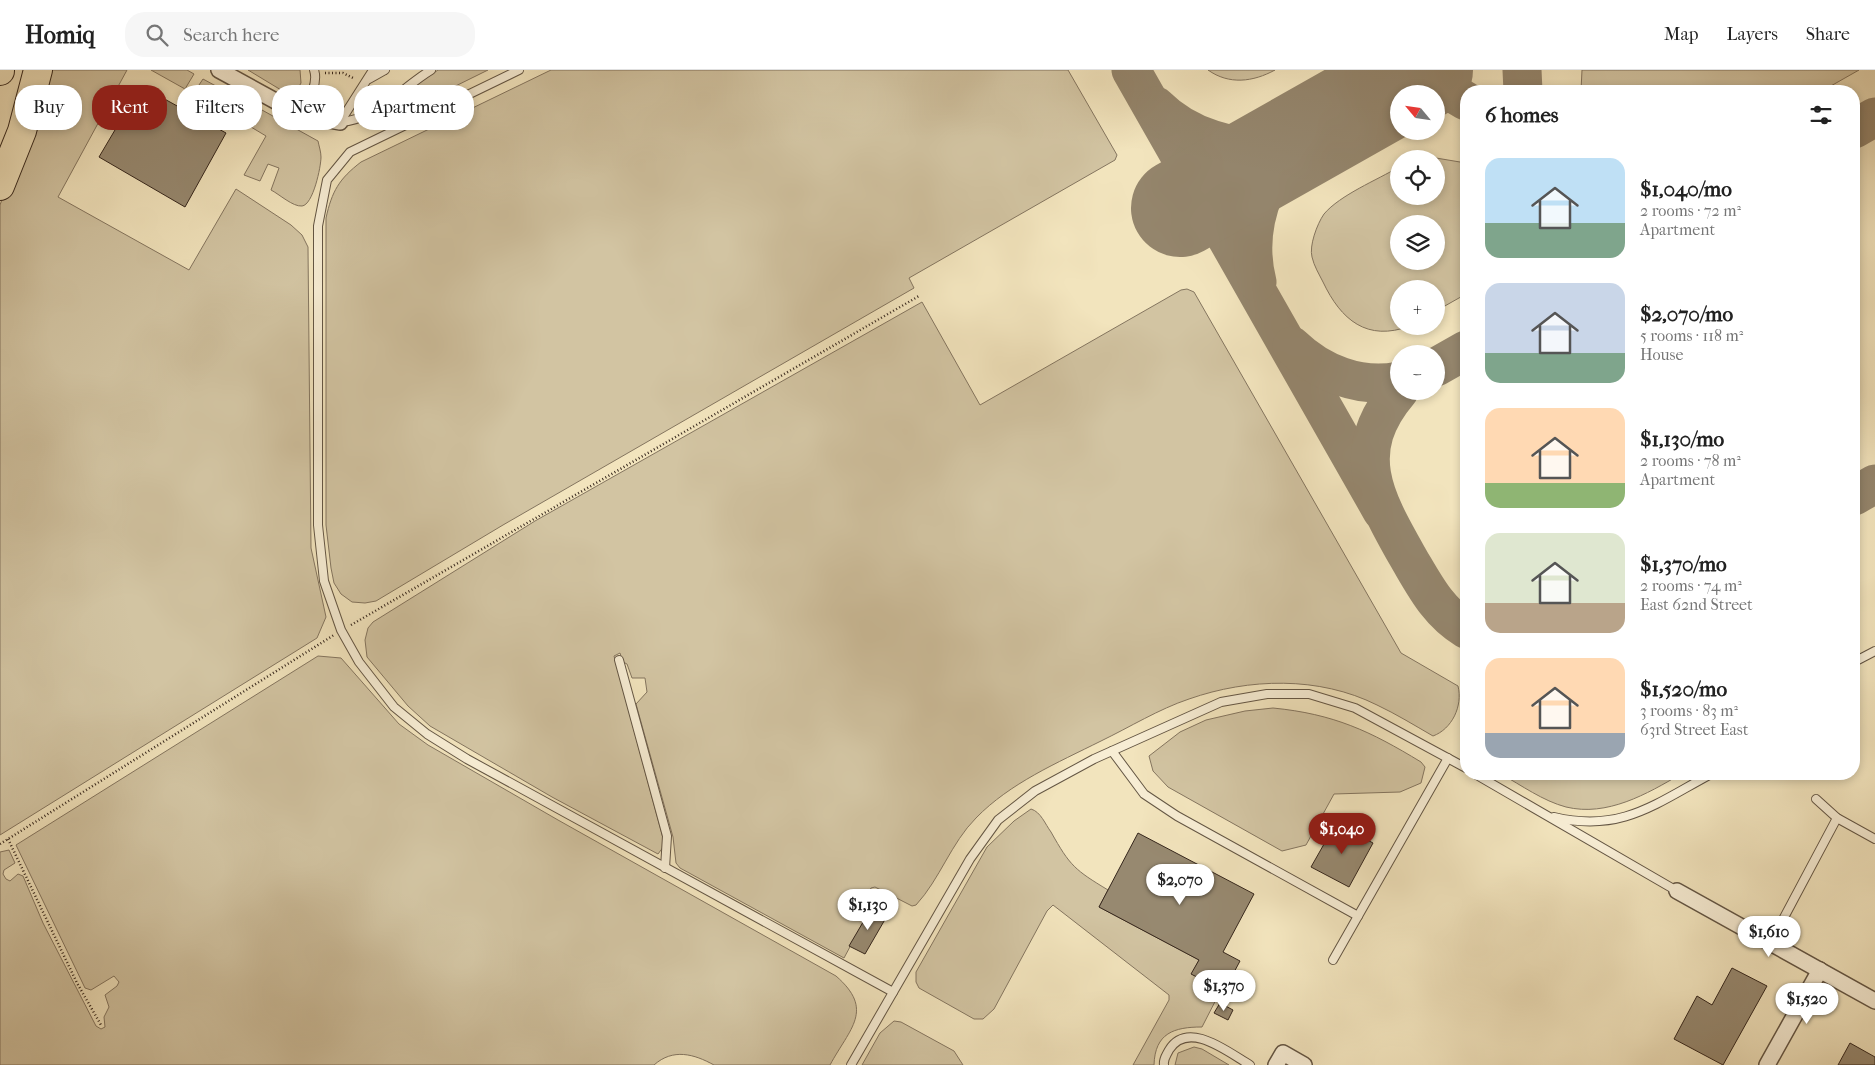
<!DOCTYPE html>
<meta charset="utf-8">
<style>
body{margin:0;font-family:"IM FELL French Canon",serif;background:#f6f6f6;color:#222;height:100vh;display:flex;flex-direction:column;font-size:19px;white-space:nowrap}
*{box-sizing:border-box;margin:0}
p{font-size:16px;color:#767676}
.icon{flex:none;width:28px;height:28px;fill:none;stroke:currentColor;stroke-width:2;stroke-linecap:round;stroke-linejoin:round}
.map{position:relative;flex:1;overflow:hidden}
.details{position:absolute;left:1460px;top:15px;width:400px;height:695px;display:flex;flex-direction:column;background:#fff;border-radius:20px;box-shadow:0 2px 8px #0003}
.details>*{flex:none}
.hud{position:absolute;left:15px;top:15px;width:475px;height:45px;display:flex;gap:10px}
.needle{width:32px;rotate:299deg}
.buttons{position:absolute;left:1390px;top:15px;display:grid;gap:10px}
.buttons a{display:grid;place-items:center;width:55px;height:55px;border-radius:50%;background:#fff;box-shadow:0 2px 8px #0003;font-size:25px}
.price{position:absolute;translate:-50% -42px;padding:0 11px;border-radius:18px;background:#fff;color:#222;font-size:16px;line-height:32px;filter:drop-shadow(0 1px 2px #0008)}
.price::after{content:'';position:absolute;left:50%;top:30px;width:15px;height:11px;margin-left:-8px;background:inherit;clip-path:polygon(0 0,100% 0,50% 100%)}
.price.current{background:#8f2418;color:#fff}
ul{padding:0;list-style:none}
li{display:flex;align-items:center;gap:15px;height:125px;padding:0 25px}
li span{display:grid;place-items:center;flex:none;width:140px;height:100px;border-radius:15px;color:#555}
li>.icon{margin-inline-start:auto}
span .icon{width:60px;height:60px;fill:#fffc;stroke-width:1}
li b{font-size:21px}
h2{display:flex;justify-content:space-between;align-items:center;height:60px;padding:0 25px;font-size:21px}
.pill{padding:0 18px;border-radius:20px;background:#fff;box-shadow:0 2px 8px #0003;font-size:18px;line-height:45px}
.pill.current{background:#8f2418;color:#fff}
header{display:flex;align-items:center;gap:30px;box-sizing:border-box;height:70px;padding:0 25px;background:#fff;border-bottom:1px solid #e0e0e0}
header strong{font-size:24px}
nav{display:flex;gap:28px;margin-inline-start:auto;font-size:18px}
.search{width:350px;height:45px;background:#f6f6f6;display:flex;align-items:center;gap:12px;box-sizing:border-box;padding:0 18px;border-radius:20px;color:#767676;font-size:19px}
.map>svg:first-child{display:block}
.green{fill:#d2c4a2;stroke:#84755f;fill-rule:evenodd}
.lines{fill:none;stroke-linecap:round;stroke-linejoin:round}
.taxiway{stroke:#94856c;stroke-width:39}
.runway{stroke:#94856c;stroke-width:98}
.building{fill:#978970;stroke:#35261c}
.lane-casing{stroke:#645644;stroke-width:10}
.street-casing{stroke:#645644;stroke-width:18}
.highway-casing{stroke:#35261c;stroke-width:30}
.path{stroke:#35261c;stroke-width:2.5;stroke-dasharray:1 2.5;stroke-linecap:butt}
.lane{stroke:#f7edd4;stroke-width:8}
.street{stroke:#f7edd4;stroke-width:15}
.highway{stroke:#f2e4bd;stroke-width:28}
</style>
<header>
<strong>Homiq</strong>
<div class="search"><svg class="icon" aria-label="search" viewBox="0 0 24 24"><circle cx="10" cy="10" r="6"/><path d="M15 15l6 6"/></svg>Search here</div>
<nav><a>Map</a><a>Layers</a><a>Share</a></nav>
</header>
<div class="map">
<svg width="1875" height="995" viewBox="0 0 1875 995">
<rect width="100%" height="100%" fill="#f2e4bd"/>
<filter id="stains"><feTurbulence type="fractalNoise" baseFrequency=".004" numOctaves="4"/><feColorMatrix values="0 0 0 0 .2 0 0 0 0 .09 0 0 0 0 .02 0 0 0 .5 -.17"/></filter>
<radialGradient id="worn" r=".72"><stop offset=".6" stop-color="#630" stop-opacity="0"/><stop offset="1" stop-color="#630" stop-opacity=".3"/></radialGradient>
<g class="green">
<polygon points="49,0 127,0 58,127 189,200 236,119 291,155 302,165 308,177 311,478 326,547 317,568 0,765 0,135"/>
<polygon points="151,0 187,0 194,4 185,19"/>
<polygon points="248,0 300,0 301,13 297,20 286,23"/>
<polygon points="438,0 488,0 409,39 400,41 397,36 404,23"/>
<path d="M551,0H1068L1117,85L1115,90L909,208L914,218L503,455L376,531L365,533L352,532L341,524L334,513L331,498L326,455V148C332,121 339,109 361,92Z"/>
<path d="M1208,0H1275C1253,12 1229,15 1208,0Z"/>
<polygon points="1582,0 1859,0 1822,21 1581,21"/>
<polygon points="203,9 249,34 250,38 243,53 193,24"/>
<path d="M262,40L318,71C319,76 321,82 321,87C321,97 313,135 302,136C293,137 279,124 271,120L279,98L268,94L260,111L244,105L266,66L251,57Z"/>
<path d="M1430,87L1466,93V224L1436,241V219H1399V256H1410C1367,272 1341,250 1323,212C1319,204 1314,196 1312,187C1309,176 1317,154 1324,144C1340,125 1377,110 1399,97V126H1436V89H1423ZM1399,154H1436V191H1399Z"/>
<path d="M1187,219L1194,222L1401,583L1458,616C1463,636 1452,659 1433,666C1414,655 1396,644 1377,635C1319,606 1249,608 1189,629C1159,639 1130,657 1101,671C1057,693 1010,713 976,748C951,773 940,809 916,835L912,836L875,817L871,818L861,837L867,845L844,888L680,798L676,793L673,767L636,634L647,622L645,608H632L627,594L623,592L620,583L614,586L663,768L664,776L658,784L552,727L430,656L408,636L367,587L365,570L368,558L373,552L535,451L922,232L980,335L1181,220Z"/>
<path d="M318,586L341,588L399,654L428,675L558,750L836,906C875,940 850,958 830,995H714C694,984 673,978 654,995H0V782L9,780L15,793L4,800L3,804L6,809L10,811L18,804L23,806L43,853L96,956L101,959L105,957L104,947L109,937L105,925L117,916L119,912L114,906L91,920L85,918L16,775Z"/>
<path d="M1273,638C1334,644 1370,661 1421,692L1425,697L1421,713L1400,722L1334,724L1306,775L1282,781L1168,717L1153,701L1149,686L1180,662L1206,650L1245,641Z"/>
<path d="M1501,704H1681C1647,724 1607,747 1566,737C1543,731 1521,715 1501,704Z"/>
<path d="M1031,739C1041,742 1045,754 1051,762C1070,796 1075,800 1108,820L1099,837L1199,890L1192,904L1221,920L1202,957C1174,957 1155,963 1154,995H1133L1169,930V925L1053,835L1047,841L994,939L983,949H974L919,918L916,912V902L987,777L1014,751Z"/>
<polygon points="894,951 901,952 954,981 963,995 862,995 880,963"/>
<polygon points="1194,977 1202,979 1229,995 1175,995 1178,983"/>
</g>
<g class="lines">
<g class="taxiway">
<polyline points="1131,0 1382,441"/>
<polyline points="1422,0 1444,18 1466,31"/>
<polyline points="1522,0 1523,21"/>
<path d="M1156,36C1186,66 1236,83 1278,74C1296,71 1313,61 1329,54C1313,67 1296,80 1282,95C1255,126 1247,172 1257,212"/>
<polyline points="1854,59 1875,47"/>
<path d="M1292,276C1320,303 1360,319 1399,311"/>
<polyline points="1436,297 1466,280"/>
<path d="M1399,321C1347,382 1375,429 1409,489C1425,516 1438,542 1466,559"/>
<polyline points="1854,426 1875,414"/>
</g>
<polyline class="runway" points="1180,138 1424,0"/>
</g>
<g class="building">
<polygon points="141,16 226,63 185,137 99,87"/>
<polygon points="1336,753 1373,773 1349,817 1311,797"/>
<polygon points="1138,763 1254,824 1223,882 1240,891 1224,921 1191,904 1199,890 1099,837"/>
<polygon points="872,837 887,846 865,884 849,876"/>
<polygon points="1732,898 1767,916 1723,995 1674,969 1697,926 1712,935"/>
<polygon points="1220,933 1233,940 1228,950 1214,943"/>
<polygon points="1850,973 1875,987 1875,995 1838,995"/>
</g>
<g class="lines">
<g class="lane-casing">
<g id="lane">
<polyline points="519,0 350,82 327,110 318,156 318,455 324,511 341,560 359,592 394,637 427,664 467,689 893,922"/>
<polyline points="369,9 385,0"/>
<path d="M301,45C307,33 319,14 314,0"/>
<path d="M340,52C373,51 403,17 431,0"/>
<polyline points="340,52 373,0"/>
<polyline points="619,590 667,766 665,798"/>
<polyline points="1854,592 1875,581"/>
<polyline points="1112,681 1144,724 1177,746 1358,846"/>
<polyline points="1475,704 1677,821"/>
<polyline points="1816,729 1837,748 1875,769"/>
<path d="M1554,747C1621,763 1655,734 1711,704"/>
<polyline points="1771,872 1837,748"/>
<polyline points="1333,890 1448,688"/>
<polyline points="851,995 970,789 998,750 1035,721 1094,689 1221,632 1267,624 1309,624 1355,638 1466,698"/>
<path d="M1164,995C1163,989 1166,986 1169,980C1188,949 1229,983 1250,995"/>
</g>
</g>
<g class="street-casing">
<g id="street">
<polyline points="219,0 301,45 340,52"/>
<polyline points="1677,821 1875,931"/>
<polyline points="1276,995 1283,983 1304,995"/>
<polyline points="1767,995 1820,900"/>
</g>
</g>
<g class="highway-casing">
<g id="highway">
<polyline points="0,1 0,0"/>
<polyline points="0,116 22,61 38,0"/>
</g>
</g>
<g class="path">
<polyline points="325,3 343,3 355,9"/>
<polyline points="351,555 919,226"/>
<polyline points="8,769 77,913 101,955"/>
<polyline points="0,774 334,565"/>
</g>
<use href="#lane" class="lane"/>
<use href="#street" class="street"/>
<use href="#highway" class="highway"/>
</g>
<rect width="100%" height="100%" filter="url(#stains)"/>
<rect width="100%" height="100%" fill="url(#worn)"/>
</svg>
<div class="buttons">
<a><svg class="needle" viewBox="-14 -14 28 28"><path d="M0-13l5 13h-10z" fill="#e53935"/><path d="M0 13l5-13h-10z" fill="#767676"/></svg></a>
<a><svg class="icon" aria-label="locate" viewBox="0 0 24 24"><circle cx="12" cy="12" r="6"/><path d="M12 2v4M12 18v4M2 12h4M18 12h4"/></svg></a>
<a><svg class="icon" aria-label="layers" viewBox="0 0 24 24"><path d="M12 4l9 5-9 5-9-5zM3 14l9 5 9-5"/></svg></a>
<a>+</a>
<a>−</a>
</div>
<b class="price current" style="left:1342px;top:785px">$1,040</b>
<b class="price" style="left:1180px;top:836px">$2,070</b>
<b class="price" style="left:868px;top:861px">$1,130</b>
<b class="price" style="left:1769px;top:888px">$1,610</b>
<b class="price" style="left:1224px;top:942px">$1,370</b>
<b class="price" style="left:1807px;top:955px">$1,520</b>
<div class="hud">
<a class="pill">Buy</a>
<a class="pill current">Rent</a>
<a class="pill">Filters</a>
<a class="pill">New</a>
<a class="pill">Apartment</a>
</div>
<section class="details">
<h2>6 homes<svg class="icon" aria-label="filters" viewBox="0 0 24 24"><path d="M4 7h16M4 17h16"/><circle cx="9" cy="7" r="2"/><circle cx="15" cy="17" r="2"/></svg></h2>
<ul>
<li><span style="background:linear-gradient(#bfe0f5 65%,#7fa58c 0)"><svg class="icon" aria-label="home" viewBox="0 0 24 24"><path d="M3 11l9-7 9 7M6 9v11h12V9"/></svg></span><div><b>$1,040/mo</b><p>2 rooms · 72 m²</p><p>Apartment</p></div></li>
<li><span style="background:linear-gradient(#c9d6e8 70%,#7fa58c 0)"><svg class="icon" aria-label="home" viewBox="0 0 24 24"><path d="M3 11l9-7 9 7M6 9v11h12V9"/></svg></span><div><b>$2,070/mo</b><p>5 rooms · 118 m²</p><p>House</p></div></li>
<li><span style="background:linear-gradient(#ffd9b3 75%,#8fb573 0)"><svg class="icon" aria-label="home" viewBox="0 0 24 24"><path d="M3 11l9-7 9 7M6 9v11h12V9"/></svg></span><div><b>$1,130/mo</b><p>2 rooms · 78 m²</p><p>Apartment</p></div></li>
<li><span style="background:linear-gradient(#dfe7d0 70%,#b9a48a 0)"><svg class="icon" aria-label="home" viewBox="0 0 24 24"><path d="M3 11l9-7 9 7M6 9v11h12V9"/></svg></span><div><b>$1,370/mo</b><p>2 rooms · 74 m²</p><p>East 62nd Street</p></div></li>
<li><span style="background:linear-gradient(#ffd9b3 75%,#9aa5b1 0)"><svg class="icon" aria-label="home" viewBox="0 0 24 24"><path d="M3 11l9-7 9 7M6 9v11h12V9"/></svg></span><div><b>$1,520/mo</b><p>3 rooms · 83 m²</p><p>63rd Street East</p></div></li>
</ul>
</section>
</div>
